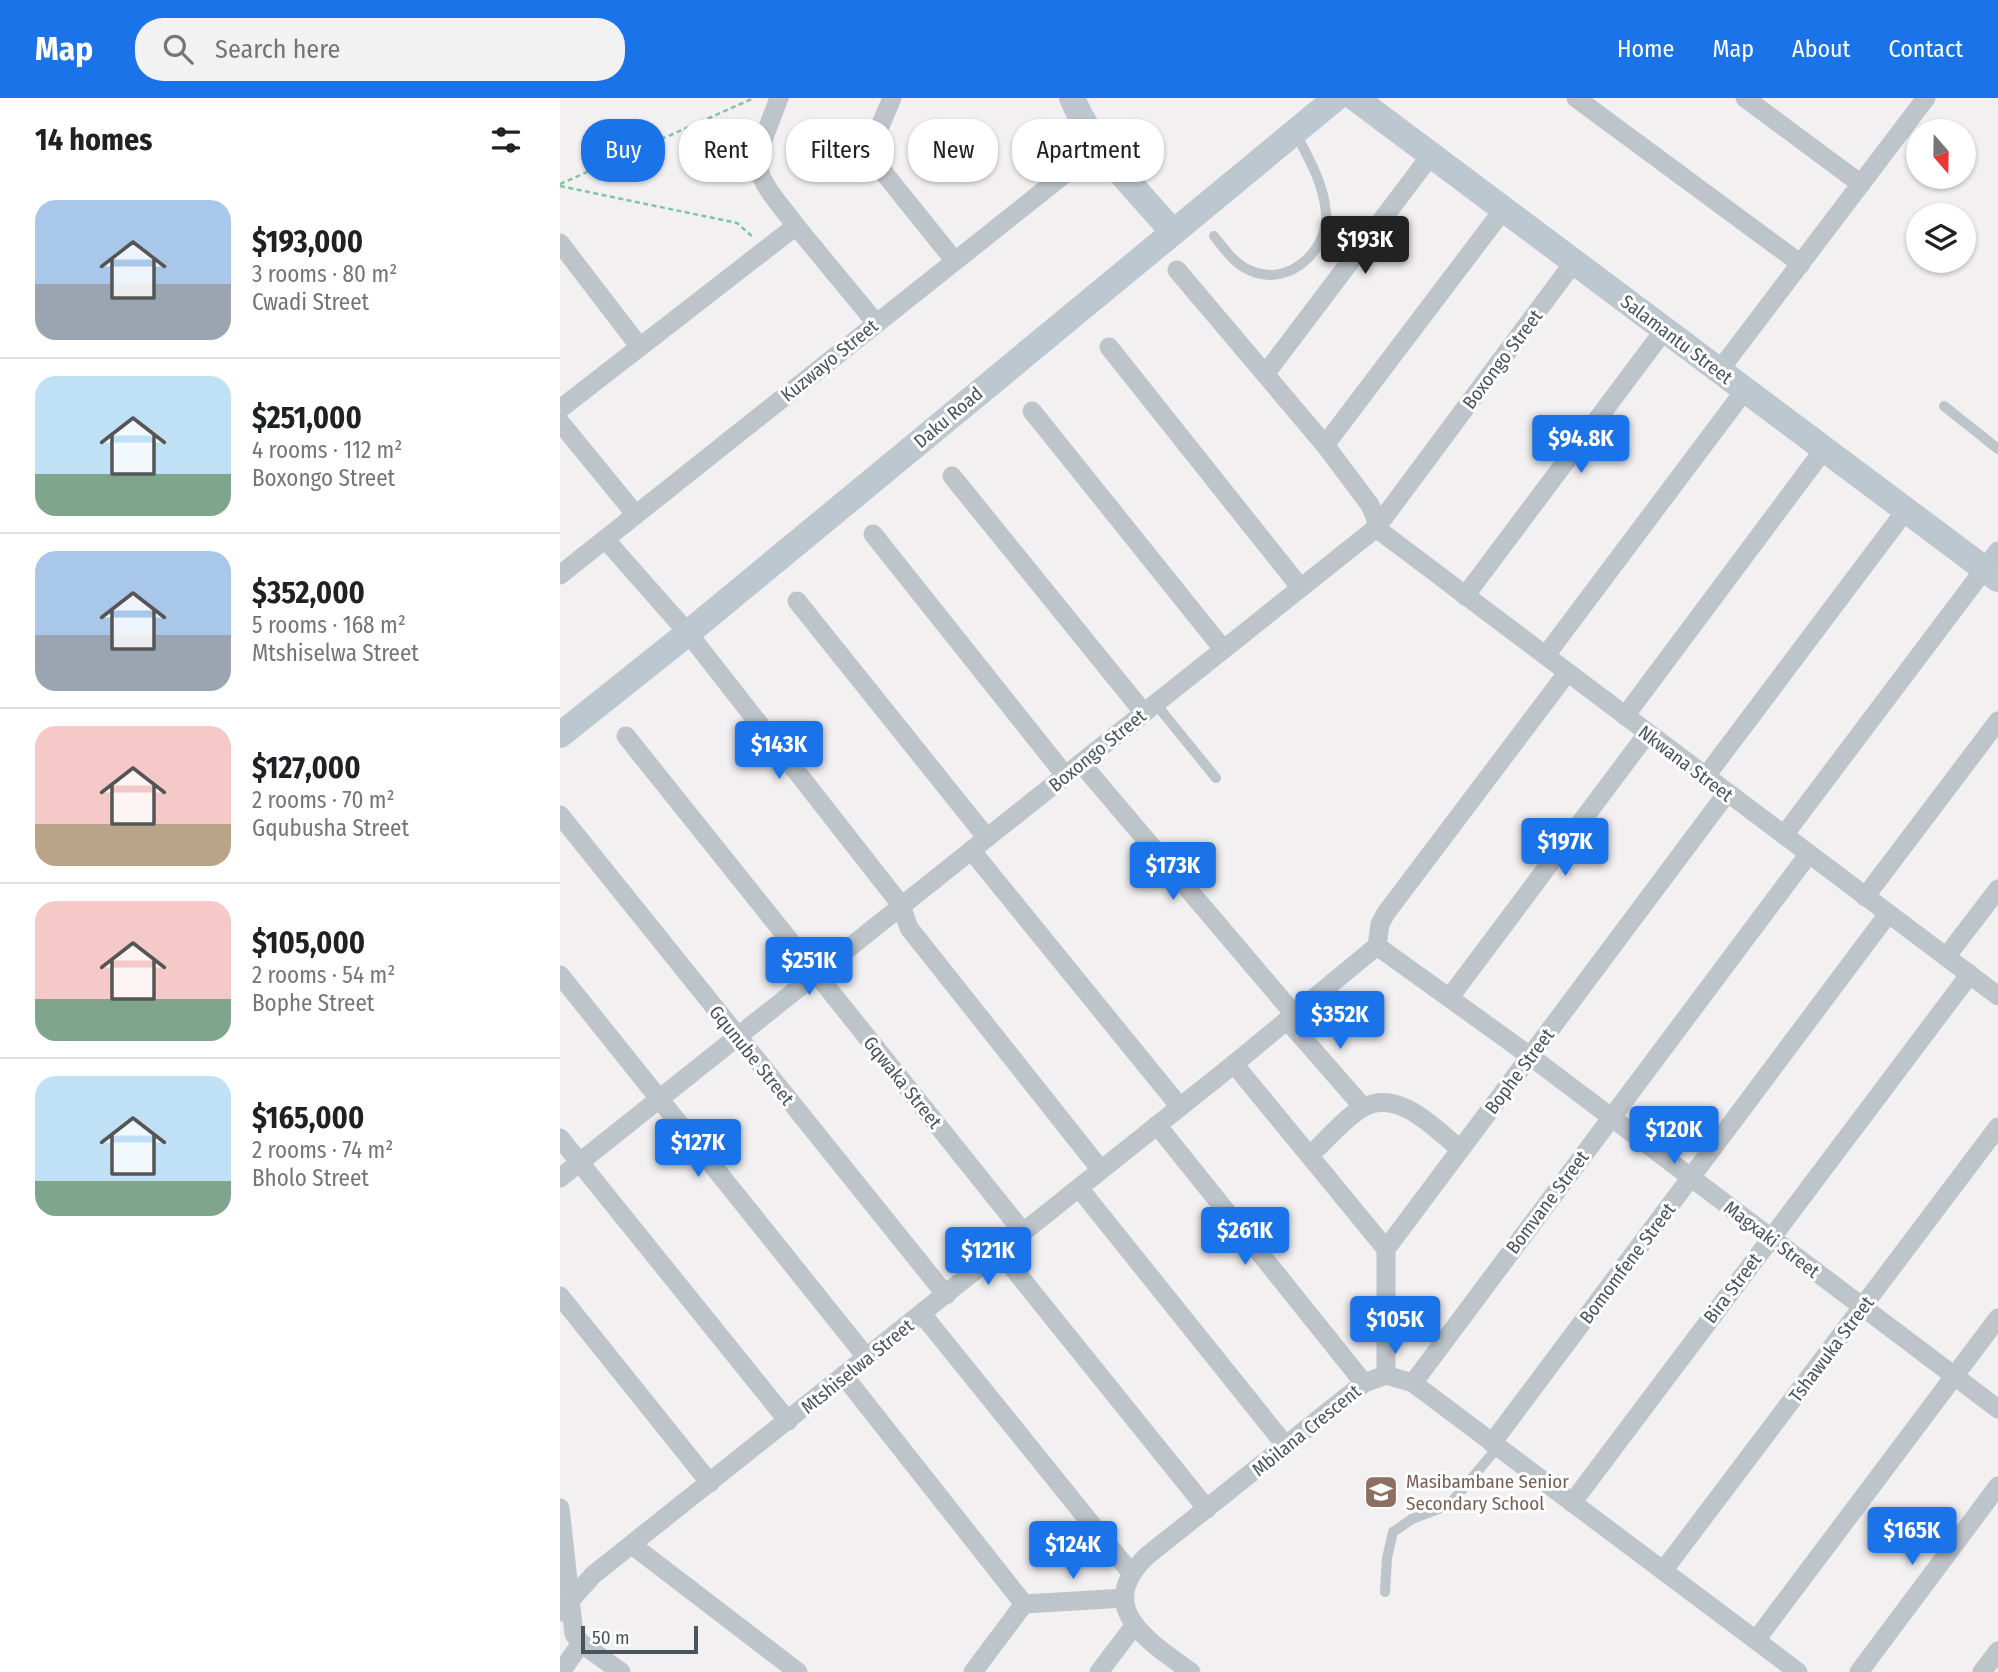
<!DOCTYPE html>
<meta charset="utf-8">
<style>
body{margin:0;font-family:"Fira Sans Condensed",sans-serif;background:#f2f2f2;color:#202124;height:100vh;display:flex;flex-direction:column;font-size:26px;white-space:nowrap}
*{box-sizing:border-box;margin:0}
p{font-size:23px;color:#757577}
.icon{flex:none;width:38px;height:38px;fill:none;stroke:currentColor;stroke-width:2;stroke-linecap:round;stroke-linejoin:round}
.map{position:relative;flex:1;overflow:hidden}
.drawer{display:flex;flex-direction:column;background:#fff;width:560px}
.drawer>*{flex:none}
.guide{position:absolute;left:21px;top:21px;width:665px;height:63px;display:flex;gap:14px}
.needle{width:46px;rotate:160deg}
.fabs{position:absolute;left:1346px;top:21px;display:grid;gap:14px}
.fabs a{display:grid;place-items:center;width:70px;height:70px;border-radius:50%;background:#fff;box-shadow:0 2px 5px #0004;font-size:35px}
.scale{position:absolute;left:21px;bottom:18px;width:117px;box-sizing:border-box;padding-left:7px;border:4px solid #4a545c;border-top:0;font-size:19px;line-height:24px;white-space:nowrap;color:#4a545c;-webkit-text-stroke:5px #fff;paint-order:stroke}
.price{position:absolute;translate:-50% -60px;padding:0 16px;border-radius:7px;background:#1a73e8;color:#fff;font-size:23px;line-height:46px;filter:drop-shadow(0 2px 4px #0008)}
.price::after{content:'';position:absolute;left:50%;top:42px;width:21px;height:16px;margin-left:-10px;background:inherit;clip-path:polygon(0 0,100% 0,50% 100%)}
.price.on{background:#222;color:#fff}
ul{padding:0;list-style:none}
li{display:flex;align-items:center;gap:21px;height:175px;padding:0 35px}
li+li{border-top:2px solid #e0e0e0}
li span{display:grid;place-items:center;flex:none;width:196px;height:140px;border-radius:21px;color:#555}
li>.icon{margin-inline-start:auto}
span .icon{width:84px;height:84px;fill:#fffc;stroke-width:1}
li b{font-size:30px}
h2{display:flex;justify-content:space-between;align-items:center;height:84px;padding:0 35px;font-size:30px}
.tag{padding:0 24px;border-radius:28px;background:#fff;box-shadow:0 2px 5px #0004;font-size:24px;line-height:63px}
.tag.on{background:#1a73e8;color:#fff}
header{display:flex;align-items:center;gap:42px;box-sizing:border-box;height:98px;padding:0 35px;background:#1a73e8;color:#fff}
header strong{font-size:33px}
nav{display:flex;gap:38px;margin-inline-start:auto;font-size:24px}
.search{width:490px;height:63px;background:#f2f2f2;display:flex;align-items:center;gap:18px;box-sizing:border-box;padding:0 24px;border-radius:28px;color:#757577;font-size:26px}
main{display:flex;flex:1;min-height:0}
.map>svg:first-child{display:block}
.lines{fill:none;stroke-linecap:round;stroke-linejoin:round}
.path{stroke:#7ec6a0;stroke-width:2.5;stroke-dasharray:5 3.5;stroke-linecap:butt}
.lane{stroke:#bdc5cb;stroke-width:10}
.street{stroke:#bdc5cb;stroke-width:19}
.secondary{stroke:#bdc7d0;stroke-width:26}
.labels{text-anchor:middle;stroke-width:6;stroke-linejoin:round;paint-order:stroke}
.street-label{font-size:19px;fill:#4a545c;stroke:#fff}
.education-label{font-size:19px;fill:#785e54;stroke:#fff;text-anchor:start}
</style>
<header>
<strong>Map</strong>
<div class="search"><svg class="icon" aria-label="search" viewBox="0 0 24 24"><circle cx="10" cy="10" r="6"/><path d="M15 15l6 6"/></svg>Search here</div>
<nav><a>Home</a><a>Map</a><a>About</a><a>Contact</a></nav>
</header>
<main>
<section class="drawer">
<h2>14 homes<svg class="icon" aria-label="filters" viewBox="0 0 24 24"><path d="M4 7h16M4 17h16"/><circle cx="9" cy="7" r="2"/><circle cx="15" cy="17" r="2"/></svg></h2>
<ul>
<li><span style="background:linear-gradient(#a9c7e8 60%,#9aa5b1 0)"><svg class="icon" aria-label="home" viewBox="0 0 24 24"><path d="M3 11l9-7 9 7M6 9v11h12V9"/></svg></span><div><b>$193,000</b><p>3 rooms · 80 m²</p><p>Cwadi Street</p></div></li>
<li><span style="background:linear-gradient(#bfe0f5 70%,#7fa58c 0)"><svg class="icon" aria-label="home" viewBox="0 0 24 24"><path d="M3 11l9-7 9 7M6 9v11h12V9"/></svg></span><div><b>$251,000</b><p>4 rooms · 112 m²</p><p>Boxongo Street</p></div></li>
<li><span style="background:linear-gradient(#a9c7e8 60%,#9aa5b1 0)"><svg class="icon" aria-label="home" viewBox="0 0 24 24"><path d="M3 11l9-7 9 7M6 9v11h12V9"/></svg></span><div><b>$352,000</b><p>5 rooms · 168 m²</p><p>Mtshiselwa Street</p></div></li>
<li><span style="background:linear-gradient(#f6c9c9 70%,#b9a48a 0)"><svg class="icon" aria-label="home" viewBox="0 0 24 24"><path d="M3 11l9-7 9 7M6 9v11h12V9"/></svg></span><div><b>$127,000</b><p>2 rooms · 70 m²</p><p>Gqubusha Street</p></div></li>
<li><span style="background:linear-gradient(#f6c9c9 70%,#7fa58c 0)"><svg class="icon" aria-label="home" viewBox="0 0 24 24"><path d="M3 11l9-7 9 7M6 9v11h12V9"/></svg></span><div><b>$105,000</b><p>2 rooms · 54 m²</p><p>Bophe Street</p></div></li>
<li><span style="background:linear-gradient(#bfe0f5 75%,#7fa58c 0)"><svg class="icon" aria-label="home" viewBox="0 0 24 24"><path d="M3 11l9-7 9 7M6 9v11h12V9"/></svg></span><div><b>$165,000</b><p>2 rooms · 74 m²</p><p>Bholo Street</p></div></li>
</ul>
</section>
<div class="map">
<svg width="1438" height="1574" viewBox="0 0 1438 1574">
<rect width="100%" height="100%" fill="#f2f0f0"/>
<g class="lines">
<g class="path">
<polyline points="0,86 194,0"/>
<polyline points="0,88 177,125 194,140"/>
</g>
<g class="lane">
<path d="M654,138C666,153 676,168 694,174C730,188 769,151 766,115C764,86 748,59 735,34"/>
<polyline points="1384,308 1438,351"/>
<polyline points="595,605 656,680"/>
<polyline points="825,1494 827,1460 833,1434 852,1421 889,1407 938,1349"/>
</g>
<g class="street">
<path d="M219,0L197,58C196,84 222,108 236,128"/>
<polyline points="332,0 313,45 316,65 394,162"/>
<polyline points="1016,0 1241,166"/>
<polyline points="1185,0 1301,86"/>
<polyline points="0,145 79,248"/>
<polyline points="617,172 765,347 810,407 816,421 816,430 1438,898"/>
<polyline points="549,249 740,489"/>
<polyline points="1159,273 1366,0"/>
<polyline points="706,275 871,57"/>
<polyline points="0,311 236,128 316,225"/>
<polyline points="472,313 663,551"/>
<polyline points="0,324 76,417"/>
<polyline points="765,347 943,112"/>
<polyline points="392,378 584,615"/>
<polyline points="313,436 505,677"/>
<polyline points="45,441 128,535 341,807 349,830 541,1072"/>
<polyline points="0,477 540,48"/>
<polyline points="905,498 1105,231"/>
<polyline points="237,503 427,740"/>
<polyline points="986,557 1185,292"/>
<polyline points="1065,618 1265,350"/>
<polyline points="66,638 463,1134"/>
<polyline points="521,665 734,916"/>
<polyline points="1146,678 1346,412"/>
<polyline points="0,717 386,1197"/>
<polyline points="1224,737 1438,453"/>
<polyline points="411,752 620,1009"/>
<polyline points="1305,799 1438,623"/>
<polyline points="817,848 970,958 1438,1311"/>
<polyline points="817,848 820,826 826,815 1007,575"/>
<polyline points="1386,859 1438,791"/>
<polyline points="0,877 307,1260"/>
<polyline points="890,899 1087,636"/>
<polyline points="727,922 803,1009"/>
<polyline points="674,966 826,1151"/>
<polyline points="597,1027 804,1285"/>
<polyline points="0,1040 228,1323"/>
<path d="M750,1057C766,1043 785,1019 804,1009C840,991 875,1031 900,1051"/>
<polyline points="0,1080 816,430 1014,164"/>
<polyline points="519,1090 726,1348"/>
<polyline points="440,1154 647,1411"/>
<polyline points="0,1198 150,1385"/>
<polyline points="362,1216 571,1475"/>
<polyline points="826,1277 826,1151 1167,695"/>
<polyline points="284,1278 464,1506 413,1574"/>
<polyline points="853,1285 1248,757"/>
<polyline points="932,1345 1328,816"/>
<polyline points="1012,1405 1410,876"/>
<polyline points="0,1410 14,1536 21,1545 61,1574"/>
<polyline points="72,1447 238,1574"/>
<polyline points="1103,1473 1438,1029"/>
<polyline points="464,1506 565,1500"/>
<polyline points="0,1514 33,1477 674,966 817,848"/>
<polyline points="1196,1542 1438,1220"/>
<polyline points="1,1574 21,1545"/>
<polyline points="539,1574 574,1528"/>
<path d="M631,1574C588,1543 532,1509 588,1457L804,1285L826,1277L853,1285L1238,1574"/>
<polyline points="1299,1574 1438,1388"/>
<polyline points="1422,1574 1438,1553"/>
</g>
<g class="secondary">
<path d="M512,0C533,51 577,92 612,133"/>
<polyline points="795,0 1438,481"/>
<polyline points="0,637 128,535 776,0"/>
</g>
</g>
<defs>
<g id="school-square" transform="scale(1.75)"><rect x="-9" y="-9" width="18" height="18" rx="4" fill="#8d6e63" stroke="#fff"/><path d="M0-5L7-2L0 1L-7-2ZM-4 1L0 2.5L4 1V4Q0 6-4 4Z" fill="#fff"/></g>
</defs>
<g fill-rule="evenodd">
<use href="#school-square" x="821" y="1394"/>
</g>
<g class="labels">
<g class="street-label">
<text transform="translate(1117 241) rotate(37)" y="7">Salamantu Street</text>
<text transform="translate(942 261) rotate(-53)" y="7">Boxongo Street</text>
<text transform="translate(269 262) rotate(-39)" y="7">Kuzwayo Street</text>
<text transform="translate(388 319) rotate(-40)" y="7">Daku Road</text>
<text transform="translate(537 652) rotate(-39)" y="7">Boxongo Street</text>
<text transform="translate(1126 665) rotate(37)" y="7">Nkwana Street</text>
<text transform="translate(192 957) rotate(51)" y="7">Gqunube Street</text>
<text transform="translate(959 973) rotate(-53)" y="7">Bophe Street</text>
<text transform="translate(343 984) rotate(51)" y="7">Gqwaka Street</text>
<text transform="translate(987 1104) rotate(-53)" y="7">Bomvane Street</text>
<text transform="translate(1212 1141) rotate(37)" y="7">Magxaki Street</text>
<text transform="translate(1067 1165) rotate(-53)" y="7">Bomomfene Street</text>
<text transform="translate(1172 1190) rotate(-53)" y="7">Bira Street</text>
<text transform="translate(1271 1251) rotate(-53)" y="7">Tshawuka Street</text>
<text transform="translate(297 1268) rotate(-39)" y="7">Mtshiselwa Street</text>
<text transform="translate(746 1332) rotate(-39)" y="7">Mbilana Crescent</text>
</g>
<g class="education-label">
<text x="846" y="1390">Masibambane Senior<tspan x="846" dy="22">Secondary School</tspan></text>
</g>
</g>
</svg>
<div class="fabs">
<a><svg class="needle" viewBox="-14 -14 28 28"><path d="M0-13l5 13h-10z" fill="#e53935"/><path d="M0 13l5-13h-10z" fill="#757577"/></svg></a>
<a><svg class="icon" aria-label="layers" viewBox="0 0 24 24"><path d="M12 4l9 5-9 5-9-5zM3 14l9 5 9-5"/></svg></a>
</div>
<div class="scale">50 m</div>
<b class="price on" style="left:805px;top:178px">$193K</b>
<b class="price" style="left:1021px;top:377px">$94.8K</b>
<b class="price" style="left:219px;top:683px">$143K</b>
<b class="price" style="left:1005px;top:780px">$197K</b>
<b class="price" style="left:613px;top:804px">$173K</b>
<b class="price" style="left:249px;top:899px">$251K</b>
<b class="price" style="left:780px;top:953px">$352K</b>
<b class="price" style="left:1114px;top:1068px">$120K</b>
<b class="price" style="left:138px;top:1081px">$127K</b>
<b class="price" style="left:685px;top:1169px">$261K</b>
<b class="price" style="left:428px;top:1189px">$121K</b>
<b class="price" style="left:835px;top:1258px">$105K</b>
<b class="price" style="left:1352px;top:1469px">$165K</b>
<b class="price" style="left:513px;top:1483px">$124K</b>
<div class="guide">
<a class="tag on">Buy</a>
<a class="tag">Rent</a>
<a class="tag">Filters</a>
<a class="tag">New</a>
<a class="tag">Apartment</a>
</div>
</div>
</main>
